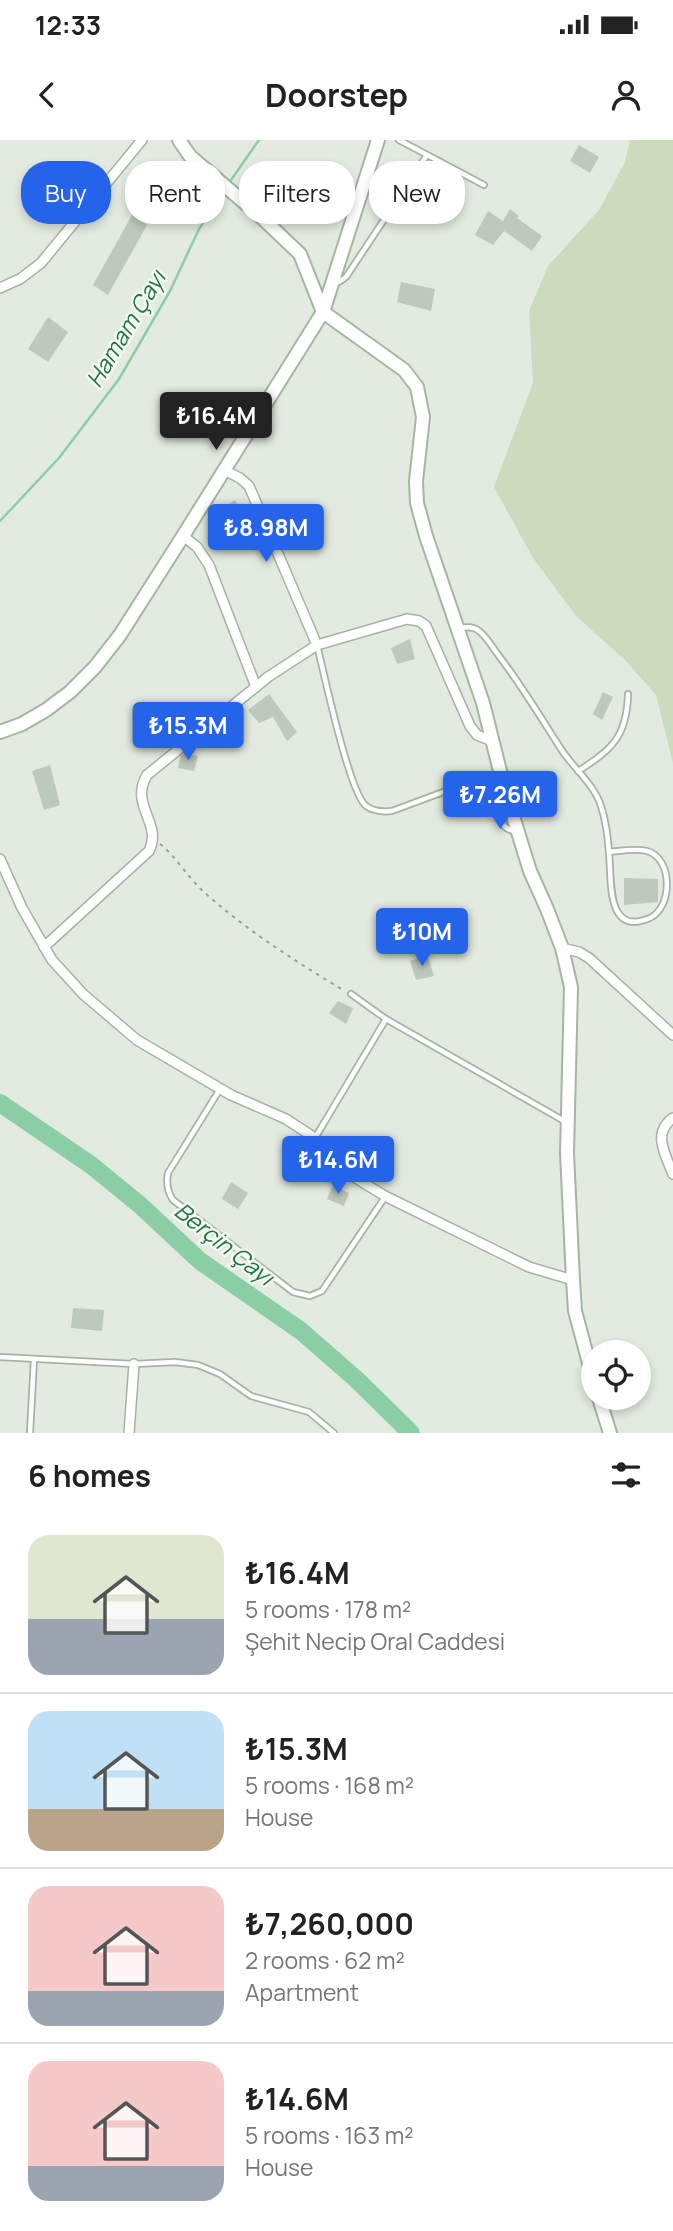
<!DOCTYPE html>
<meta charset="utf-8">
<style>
body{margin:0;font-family:Manrope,sans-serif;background:#f6f6f6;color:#222;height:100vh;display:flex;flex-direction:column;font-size:26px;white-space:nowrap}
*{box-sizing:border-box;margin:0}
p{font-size:23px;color:#767676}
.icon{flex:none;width:38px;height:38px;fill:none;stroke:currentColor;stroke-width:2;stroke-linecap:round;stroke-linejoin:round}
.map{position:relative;height:1293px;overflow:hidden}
.drawer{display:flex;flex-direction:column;background:#fff;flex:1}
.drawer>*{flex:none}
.hud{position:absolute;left:21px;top:21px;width:632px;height:63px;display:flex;gap:14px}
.tools{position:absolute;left:581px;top:1200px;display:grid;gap:14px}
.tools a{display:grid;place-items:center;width:70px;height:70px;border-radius:50%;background:#fff;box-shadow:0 4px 10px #0003;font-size:35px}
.price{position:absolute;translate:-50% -60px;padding:0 16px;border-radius:7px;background:#2563eb;color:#fff;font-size:23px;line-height:46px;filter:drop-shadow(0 2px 4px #0008)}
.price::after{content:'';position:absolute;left:50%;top:42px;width:21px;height:16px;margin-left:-10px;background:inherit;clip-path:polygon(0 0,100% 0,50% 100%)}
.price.active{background:#222;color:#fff}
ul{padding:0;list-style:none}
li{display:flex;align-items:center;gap:21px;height:175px;padding:0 28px}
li+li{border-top:2px solid #e0e0e0}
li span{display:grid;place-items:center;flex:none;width:196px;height:140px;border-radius:21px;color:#555}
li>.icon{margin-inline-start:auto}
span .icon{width:84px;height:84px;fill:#fffc;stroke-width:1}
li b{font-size:30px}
h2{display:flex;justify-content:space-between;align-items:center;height:84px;padding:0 28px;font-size:30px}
.chip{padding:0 24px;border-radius:28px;background:#fff;box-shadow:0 4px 10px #0003;font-size:24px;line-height:63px}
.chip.active{background:#2563eb;color:#fff}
.status{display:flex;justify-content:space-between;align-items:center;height:49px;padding:0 35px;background:#fff;direction:ltr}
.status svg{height:19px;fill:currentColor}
header{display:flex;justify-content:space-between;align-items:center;height:91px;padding:0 28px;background:#fff;font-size:32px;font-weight:700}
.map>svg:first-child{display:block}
.green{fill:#ccdbbb}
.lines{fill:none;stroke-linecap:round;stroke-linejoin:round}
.stream{stroke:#8bcea4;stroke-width:2.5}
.river{stroke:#8bcea4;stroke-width:18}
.building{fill:#bdc9ba}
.lane-casing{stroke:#a6b3a4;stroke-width:8}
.street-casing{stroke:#a6b3a4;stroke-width:12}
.secondary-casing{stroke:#a3b6a0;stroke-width:16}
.path{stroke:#87ad83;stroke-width:2;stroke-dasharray:3.5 5;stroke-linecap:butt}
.lane{stroke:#fff;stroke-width:4.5}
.street{stroke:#fff;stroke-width:9}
.secondary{stroke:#fff;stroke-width:12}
.labels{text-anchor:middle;stroke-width:5;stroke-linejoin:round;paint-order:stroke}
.water-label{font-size:23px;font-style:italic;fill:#1f7440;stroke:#f3f8f2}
</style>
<div class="status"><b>12:33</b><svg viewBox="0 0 49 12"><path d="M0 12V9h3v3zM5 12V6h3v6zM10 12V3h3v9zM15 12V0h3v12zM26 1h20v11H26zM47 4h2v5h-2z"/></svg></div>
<header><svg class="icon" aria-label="back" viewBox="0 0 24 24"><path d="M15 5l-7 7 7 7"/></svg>Doorstep<svg class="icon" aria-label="person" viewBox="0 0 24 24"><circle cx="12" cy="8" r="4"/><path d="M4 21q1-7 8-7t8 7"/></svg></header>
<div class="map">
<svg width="673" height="1293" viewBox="0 0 673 1293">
<rect width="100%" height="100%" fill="#e3ebe1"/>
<polygon class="green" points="630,0 673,0 673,623 656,555 625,520 576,476 533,418 494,347 533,243 529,171 548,126 599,70 625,22"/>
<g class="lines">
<g class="stream">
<polyline points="229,43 259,0"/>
<polyline points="0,381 59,318 119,239 170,151 199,89 224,52"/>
</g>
<polyline class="river" points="0,963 91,1025 140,1065 200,1121 301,1191 356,1239 411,1293"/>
</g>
<g class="building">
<polygon points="579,5 599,17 590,33 570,21"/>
<polygon points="510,69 519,76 517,78 542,96 532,111 504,91 493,105 475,95 488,71 503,81"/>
<polygon points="132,75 147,85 108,155 93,145"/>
<polygon points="401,142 435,149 431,171 397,162"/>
<polygon points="48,177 68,192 48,222 28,209"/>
<polygon points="235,360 244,376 228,386 218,371"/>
<polygon points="410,499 415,519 397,524 391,508"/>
<polygon points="603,552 613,557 602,580 593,574"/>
<polygon points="269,554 297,592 287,601 273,577 259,583 248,570"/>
<polygon points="184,614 198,616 194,631 178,628 180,617"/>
<polygon points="50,625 60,665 44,670 32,631"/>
<polygon points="624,738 658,739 658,762 624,765"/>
<polygon points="427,815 434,836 416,840 410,821"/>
<polygon points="338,861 353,868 346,884 329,873"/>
<polygon points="231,1042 248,1053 238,1069 222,1059"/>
<polygon points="333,1045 349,1053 344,1066 327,1059"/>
<polygon points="73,1168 104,1170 102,1191 71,1188"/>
</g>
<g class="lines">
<g class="lane-casing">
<g id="lane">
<polyline points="399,0 484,45"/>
<polyline points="334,142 339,142 346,137 427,15"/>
<path d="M459,488C466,487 473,486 479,491C487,497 493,508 499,516C522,546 541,578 561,609C574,629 594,644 601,666C606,681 608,698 609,713C612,739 605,797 650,778C673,767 673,718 647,711C635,708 621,711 609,712"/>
<path d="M317,505C324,533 349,652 366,666C373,671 383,672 392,671L470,642C504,642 488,690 516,691"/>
<path d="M578,631C613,610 627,595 628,554"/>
<polyline points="351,854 386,879 566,982"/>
<path d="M220,949L168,1033C166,1043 167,1051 173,1060L293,1152L310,1156L322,1151L385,1057"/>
<polyline points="315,998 386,879"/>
<polyline points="0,1217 134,1224 175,1222 198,1225 220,1234 251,1256 309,1272 334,1293"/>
<polyline points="30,1293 34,1219"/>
</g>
</g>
<g class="street-casing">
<g id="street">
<polyline points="0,148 20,139 41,123 142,0"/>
<polyline points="224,330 240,338 249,346 317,505"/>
<polyline points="183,396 197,407 209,425 256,547"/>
<polyline points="0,719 22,768 52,820 83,854 137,900 231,955 286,979 315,998 337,1023 354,1037 385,1056 529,1127 573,1140"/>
<path d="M44,807L149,711C163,683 129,666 147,635L268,537L317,505L407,479L419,481L426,486L470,586L477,595L492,601"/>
<polyline points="562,808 579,812 589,818 673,895"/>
<path d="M673,978C652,993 665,1014 673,1034"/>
<polyline points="129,1293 134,1224"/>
</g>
</g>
<g class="secondary-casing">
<g id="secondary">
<polyline points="179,0 190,16 260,76 300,114 323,172 404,230 417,247 423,277 416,341 417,363 426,396 483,563 504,647 530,731 547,769 562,808 571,847 567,1013 573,1140 575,1171 593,1238"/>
<polyline points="0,592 22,584 46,570 70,552 95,527 120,495 183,396 323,172 378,0"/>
<polyline points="599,1258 610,1293"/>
</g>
</g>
<path class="path" d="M160,704C174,714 189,739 204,752C246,790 295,821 343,850"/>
<use href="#lane" class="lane"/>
<use href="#street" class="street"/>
<use href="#secondary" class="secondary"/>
</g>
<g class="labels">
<g class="water-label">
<text transform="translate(126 189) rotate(-59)" y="8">Hamam Çayı</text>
<text transform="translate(224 1104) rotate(38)" y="8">Berçin Çayı</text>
</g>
</g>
</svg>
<div class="tools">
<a><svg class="icon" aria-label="locate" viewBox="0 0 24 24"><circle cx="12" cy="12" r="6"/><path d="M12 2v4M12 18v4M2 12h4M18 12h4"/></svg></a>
</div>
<b class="price active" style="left:216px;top:312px">₺16.4M</b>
<b class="price" style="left:266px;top:424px">₺8.98M</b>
<b class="price" style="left:188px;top:622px">₺15.3M</b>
<b class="price" style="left:500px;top:691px">₺7.26M</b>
<b class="price" style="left:422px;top:828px">₺10M</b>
<b class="price" style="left:338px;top:1056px">₺14.6M</b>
<div class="hud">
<a class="chip active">Buy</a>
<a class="chip">Rent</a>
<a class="chip">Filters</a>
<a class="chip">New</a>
</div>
</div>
<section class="drawer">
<h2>6 homes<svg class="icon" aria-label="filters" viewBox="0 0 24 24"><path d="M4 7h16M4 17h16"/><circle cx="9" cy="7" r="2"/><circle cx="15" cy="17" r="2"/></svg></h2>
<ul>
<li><span style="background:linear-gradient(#dfe7d0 60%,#9aa5b1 0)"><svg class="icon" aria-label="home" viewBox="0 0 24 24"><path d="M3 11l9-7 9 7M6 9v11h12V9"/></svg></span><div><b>₺16.4M</b><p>5 rooms · 178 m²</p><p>Şehit Necip Oral Caddesi</p></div></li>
<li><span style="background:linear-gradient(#bfe0f5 70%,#b9a48a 0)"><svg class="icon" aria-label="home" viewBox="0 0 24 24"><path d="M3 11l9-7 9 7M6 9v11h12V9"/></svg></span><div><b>₺15.3M</b><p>5 rooms · 168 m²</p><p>House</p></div></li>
<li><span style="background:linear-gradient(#f6c9c9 75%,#9aa5b1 0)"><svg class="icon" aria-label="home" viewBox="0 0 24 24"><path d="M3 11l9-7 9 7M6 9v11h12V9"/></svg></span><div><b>₺7,260,000</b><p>2 rooms · 62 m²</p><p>Apartment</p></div></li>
<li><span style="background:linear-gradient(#f6c9c9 75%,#9aa5b1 0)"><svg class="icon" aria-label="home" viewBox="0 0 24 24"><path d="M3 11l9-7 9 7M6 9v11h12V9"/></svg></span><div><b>₺14.6M</b><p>5 rooms · 163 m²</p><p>House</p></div></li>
</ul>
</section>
